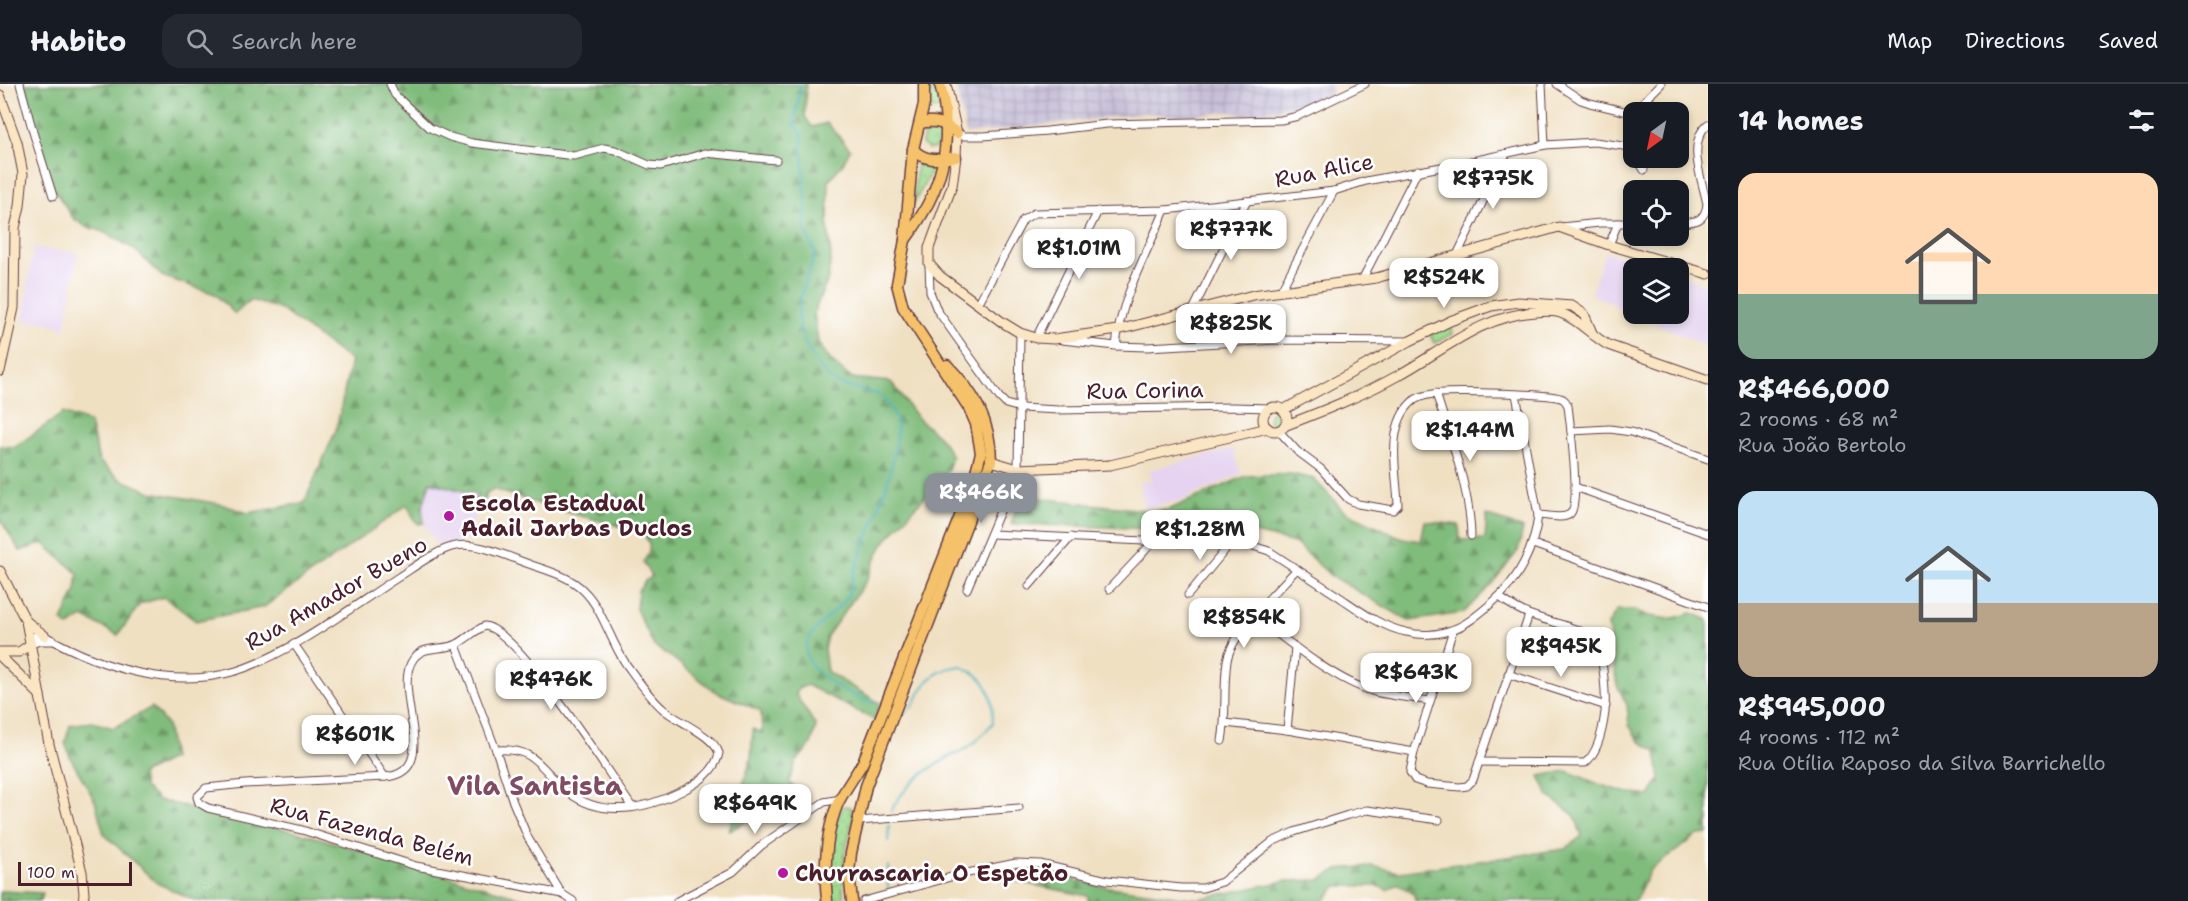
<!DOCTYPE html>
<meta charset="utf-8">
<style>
body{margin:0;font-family:"Shantell Sans",sans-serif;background:#242831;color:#f1f3f6;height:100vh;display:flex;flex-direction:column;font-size:22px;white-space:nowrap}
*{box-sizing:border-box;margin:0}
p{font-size:20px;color:#9ea1a6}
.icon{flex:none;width:33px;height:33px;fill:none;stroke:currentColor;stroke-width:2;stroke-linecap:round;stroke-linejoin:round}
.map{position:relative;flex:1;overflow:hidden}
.panel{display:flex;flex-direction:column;background:#171b24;width:480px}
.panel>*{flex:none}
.needle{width:39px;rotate:213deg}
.tools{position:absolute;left:1623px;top:18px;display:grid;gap:12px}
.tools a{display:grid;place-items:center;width:66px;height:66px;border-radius:12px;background:#171b24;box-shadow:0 3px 9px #0003;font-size:30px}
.scale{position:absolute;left:18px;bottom:15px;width:114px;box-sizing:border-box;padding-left:6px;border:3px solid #4a1f2b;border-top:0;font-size:16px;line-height:21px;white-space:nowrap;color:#4a1f2b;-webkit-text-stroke:4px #fff;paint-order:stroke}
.price{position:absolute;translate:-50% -51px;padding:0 14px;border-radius:12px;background:#fff;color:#222;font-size:20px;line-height:39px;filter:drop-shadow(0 2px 3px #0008)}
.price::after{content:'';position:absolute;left:50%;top:36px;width:18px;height:14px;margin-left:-9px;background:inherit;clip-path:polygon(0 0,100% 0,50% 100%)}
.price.current{background:#8c9099;color:#fff}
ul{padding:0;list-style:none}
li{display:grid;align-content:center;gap:12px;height:318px;padding:0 30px}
li span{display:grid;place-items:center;height:186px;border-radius:18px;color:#555}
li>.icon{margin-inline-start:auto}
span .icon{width:108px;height:108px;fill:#fffc;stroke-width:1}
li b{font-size:26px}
h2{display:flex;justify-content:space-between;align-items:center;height:72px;padding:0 30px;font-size:26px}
header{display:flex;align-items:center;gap:36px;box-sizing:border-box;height:84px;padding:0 30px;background:#171b24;border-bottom:2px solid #363941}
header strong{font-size:28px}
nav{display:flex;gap:33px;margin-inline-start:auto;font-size:21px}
.search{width:420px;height:54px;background:#242831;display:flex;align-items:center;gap:15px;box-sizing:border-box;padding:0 21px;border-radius:18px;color:#9ea1a6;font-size:22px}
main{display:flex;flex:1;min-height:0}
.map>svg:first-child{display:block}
.built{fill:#e5d3f1}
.industrial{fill:url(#industrial-grid)}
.grass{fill:url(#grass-dots);stroke:#757e5e;stroke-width:1.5}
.forest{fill:url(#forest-firs);stroke:#656e53;stroke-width:1.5}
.park{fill:#a0dc91;stroke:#757e5e;stroke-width:1.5}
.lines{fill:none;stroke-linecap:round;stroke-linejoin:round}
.stream{stroke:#40afbc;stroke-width:2}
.street-casing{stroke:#633c42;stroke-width:9}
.secondary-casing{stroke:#633c42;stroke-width:11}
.primary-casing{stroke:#633c42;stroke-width:13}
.street{stroke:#fff;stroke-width:7}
.secondary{stroke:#fbe6c4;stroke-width:9}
.primary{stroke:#f5c16b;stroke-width:10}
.poi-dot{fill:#b5179e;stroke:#fff;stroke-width:2}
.labels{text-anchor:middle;stroke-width:5;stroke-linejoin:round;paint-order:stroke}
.street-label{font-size:22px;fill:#4a1f2b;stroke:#fff}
.poi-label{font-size:22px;font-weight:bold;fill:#4a1f2b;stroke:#fff;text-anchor:start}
.quarter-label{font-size:26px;font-weight:bold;fill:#814c61;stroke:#fff}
</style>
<header>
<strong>Habito</strong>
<div class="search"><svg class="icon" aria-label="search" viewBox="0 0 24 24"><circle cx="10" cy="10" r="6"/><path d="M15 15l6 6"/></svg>Search here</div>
<nav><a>Map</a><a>Directions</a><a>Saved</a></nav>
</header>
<main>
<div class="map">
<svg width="1708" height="817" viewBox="0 0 1708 817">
<defs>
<pattern id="industrial-grid" width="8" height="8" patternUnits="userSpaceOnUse" patternTransform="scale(1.5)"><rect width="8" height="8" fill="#c7c0d9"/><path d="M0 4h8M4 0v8" fill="none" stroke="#aca5ba"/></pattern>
<pattern id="grass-dots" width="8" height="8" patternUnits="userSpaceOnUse" patternTransform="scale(1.5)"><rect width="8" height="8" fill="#a0dc91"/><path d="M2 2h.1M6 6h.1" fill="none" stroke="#8bbc7d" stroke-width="1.8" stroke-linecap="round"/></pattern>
<pattern id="forest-firs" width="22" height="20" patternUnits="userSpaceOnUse" patternTransform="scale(1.5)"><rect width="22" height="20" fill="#80bc7b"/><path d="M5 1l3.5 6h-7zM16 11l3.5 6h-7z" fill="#6b9865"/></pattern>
</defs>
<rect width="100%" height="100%" fill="#fff"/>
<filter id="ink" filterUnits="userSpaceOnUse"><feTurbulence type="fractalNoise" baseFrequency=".0167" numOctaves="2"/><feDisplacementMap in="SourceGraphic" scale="12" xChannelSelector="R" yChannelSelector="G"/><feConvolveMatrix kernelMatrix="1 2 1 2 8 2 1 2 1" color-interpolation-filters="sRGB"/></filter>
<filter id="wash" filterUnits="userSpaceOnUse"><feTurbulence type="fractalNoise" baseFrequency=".008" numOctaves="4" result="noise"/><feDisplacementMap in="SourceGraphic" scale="24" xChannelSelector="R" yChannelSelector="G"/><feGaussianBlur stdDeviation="1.35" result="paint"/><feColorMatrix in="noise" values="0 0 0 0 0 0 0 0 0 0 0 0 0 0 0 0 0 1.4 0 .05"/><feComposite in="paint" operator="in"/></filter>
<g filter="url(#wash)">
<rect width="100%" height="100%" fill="#f0e0c2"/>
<g class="built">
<polygon points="33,164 78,169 65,245 46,238 23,237"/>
<polygon points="1605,168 1656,184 1634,184 1633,229 1591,210"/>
<polygon points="1679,192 1708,201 1708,263 1634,230 1678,230"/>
<polygon points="1233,365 1241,390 1182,416 1145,424 1139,399 1152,396 1149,386"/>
<polygon points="430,398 479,411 469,457 436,460 424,439 422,425"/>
</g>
<polygon class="industrial" points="956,0 1330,0 1332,10 1293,22 1244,31 1230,28 1180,32 1145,29 966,50"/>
<g class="grass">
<polygon points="930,0 935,0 941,26 930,25"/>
<polygon points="929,43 935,43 940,48 937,62 933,65 928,65 922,60 924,49"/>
<polygon points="917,80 933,84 913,121"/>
<path d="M845,722L850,723L854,732C846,761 840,787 844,817H832C830,793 827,740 845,722Z"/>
</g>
<g class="forest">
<path d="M26,0H806L805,33L812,43L827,39L850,65L843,79L829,96L828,140L831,172L828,195L814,228L818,258L831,277L851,294L891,298C900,309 908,323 917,333C934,351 941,349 952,373L948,386L884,459L876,474L867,496L827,552L824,565L827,587L832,591L880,619L874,636L807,601L798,605L796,611L816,642L811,660L796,678L789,698L796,705L785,716L729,747L751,675L753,645L762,649L761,627L716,608L670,572L654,562L636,525L638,507L645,497L652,493L643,478C652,466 651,460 642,448L555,425L493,405L487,409L485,417L479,420L475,419L474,415L478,411L430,398L422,425L424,439L419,440L416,438L407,421L264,523L196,537L164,513L140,520L118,551L83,533L68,543L62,537L76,506L78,490L43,459L20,467L0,435V362L15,363L63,329L90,339L99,377L120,395L151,408L220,420L248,429L304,419L336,346L351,277L280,225L250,216L235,230L215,210L162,192L134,165L110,151L96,145L88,144L74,135L53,104L37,55L27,14Z"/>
<polygon points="1291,390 1314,395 1344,427 1402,454 1421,457 1425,437 1459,441 1460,456 1485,455 1487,431 1523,445 1518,467 1491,501 1463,529 1409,537 1331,492 1295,459 1250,448 1011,440 1021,412 1143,426 1168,426 1246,392"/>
<polygon points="1617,526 1634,526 1649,532 1670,535 1692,529 1708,536 1708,750 1698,751 1650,786 1635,817 1415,817 1414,810 1398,800 1387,806 1378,802 1337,802 1324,817 1088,817 1088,812 1009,796 1004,790 1029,786 1102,802 1198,815 1285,797 1320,796 1338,785 1372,782 1400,788 1565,765 1582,752 1575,732 1549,712 1539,692 1567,687 1601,701 1628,709 1650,712 1660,695 1656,667 1639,657 1629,641 1627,621 1617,601 1608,541"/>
<polygon points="152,623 167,641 173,674 142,690 144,703 158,716 305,750 532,817 196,817 157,799 104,750 95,717 71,675 65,659 70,641 92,638 114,644"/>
<polygon points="0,807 43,809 41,817 0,817"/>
</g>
<g class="park">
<polygon points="1449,241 1453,250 1434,259 1430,250"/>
<circle cx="1276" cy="334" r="7"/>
</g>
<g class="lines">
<g class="stream">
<path d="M801,0L794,40L802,49L804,98L806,111L805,141L809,155L814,166V174C799,217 787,239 817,279C822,286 828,296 836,299C847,304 868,307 881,311C886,319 896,330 897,339C898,344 896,352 896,357C891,404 868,447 853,492C852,497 851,504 849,509C841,527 804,546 806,567C809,593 855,613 876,620"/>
<path d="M891,727C903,703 925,686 949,673C956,669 964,667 970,662C979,656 985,647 993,639C993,621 992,604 978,592C973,587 966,586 961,582C943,584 931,591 921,606C915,617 915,623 904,629"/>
<polyline points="888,757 889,741"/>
<polyline points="888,804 888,782"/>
</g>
</g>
</g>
<g filter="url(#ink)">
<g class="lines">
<g class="street-casing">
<g id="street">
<polyline points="20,0 33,48 53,112"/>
<polyline points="390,0 395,11 430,44 450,53 472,59 574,72 604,64 615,66 649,81 661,82 705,69 776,76"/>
<polyline points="1542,0 1545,61"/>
<polyline points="1557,0 1581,16 1590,19 1632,29 1661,0"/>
<polyline points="957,49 964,52 983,52 1047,47 1107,40 1281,36 1298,32 1365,0"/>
<polyline points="1630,63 1632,29"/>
<polyline points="1637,74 1644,86"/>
<path d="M1678,139C1695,138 1705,138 1707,120C1702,95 1686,59 1708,40"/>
<polyline points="1561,143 1600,139 1634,139"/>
<polyline points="1609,161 1618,139"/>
<polyline points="1457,171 1506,70"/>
<polyline points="929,180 930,208 937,226 999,313 1006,320 1020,324 1059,326 1233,323 1270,324"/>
<polyline points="1362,196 1418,86"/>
<polyline points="1281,206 1334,107"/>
<polyline points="978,220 1023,136 1034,129 1165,126 1247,117 1334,107 1366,97 1468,78 1545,61 1595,58 1630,63"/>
<polyline points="1193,226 1247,117"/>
<polyline points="1036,254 1098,127"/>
<polyline points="1062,256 1116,262 1147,263 1277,256 1408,257"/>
<path d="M1116,262C1120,215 1147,169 1165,126"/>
<path d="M1436,309C1450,356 1470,402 1471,452"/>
<path d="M1278,346L1297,367L1321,385L1348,415L1358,420L1393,426L1398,421C1397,389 1385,343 1412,318C1417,313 1426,311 1433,310C1448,307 1552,309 1563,315C1566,317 1566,318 1568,322C1570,339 1581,421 1570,430C1563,436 1546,431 1538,431"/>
<polyline points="1571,347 1610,345 1631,348 1708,375"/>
<polyline points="1575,403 1708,450"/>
<path d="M991,450L1253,462L1269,467C1292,482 1315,497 1338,512C1359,526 1381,543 1406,548C1420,552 1438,551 1451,546C1466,542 1481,528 1493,518C1518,497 1535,463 1538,431L1516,310"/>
<polyline points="1533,460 1708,523"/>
<polyline points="1029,502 1071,453"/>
<polyline points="967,505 1018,385 1020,249"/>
<polyline points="1109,505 1154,457"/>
<polyline points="1188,511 1230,460"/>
<path d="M1255,532C1287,557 1335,597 1375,608C1393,612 1412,614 1430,617"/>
<polyline points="1453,546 1414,668 1410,688 1415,696 1427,700 1460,703 1467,702 1473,696 1529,531"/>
<path d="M30,554L39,551L45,552C102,584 172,606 236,587C288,571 351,524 397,494C413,484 438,465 456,462C477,458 507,472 526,479C545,486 568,491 583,506C603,525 610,557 626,580C637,595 649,613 663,625C678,638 713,651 719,669C715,688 698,699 682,707C646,725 602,735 568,708C540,686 538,663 496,666"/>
<polyline points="31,560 40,557 52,557"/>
<polyline points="294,560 385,693"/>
<polyline points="456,561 496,666 513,718 528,754 562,810 573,817"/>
<polyline points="1508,590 1606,622"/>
<polyline points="1225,639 1287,646 1414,668"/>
<polyline points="1287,646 1295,563"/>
<path d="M1222,657C1227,630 1223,604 1227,577C1231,549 1277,507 1297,485"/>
<path d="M1479,678L1585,679C1598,669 1603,644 1605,628C1606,614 1604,567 1594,556C1582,543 1548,538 1531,531C1519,527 1509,520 1499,513"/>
<polyline points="859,737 1019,724"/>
<path d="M562,810L416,782L302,746L208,724L199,719L197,713L206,704L245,700L385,693C445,688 389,605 414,574C425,560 444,567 457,560C467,555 475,546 485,542C518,546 610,691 632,723"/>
<polyline points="677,817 733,788 762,761 824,718 841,715"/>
<polyline points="864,817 958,791 1016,779 1040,780 1107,796 1181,804 1203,804 1222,798 1272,758 1294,748 1348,731 1367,726 1439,736"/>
</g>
</g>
<g class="secondary-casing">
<g id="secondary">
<polyline points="946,0 957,49 956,73 952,102 929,164 929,180 940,192 1002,238 1020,249 1036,254 1054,255 1118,246 1253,211 1376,194 1559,143 1609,161 1708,190"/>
<polyline points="0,11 17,58 23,90 20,122 15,144 14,224 0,287"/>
<circle cx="1275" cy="335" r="12"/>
<polyline points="1283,326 1410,257 1450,237 1491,222 1518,218 1572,222 1584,230 1593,251"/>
<path d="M1284,342C1323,327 1361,312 1397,292C1443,267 1482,231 1536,228C1544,227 1556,227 1563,230C1579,236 1593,253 1608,261L1708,296"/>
<polyline points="991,377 1018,385 1110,381 1268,344"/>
<polyline points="0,487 26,537 49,660 82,788 84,810 83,817"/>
<polyline points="26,537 45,552"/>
<polyline points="0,568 19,568 31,560"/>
<polyline points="0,572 40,611"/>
</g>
</g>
<g class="primary-casing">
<g id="primary">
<path d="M921,39C936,35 945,40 957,49"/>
<path d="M913,65C925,79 941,75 956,73"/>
<path d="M905,156C942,107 955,60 940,0"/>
<path d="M827,817C824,784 825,750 838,719C845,705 855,692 863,678L972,402L981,369L976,340L969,324L903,223L897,200L905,156L913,65L924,20V0"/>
<path d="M852,817L849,789L851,769L866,702L991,377C991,338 974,308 947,281"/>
</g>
</g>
<use href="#street" class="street"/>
<use href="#secondary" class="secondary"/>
<use href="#primary" class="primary"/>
</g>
</g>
<g class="poi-dot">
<circle cx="449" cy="432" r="6"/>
<circle cx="783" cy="789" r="6"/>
</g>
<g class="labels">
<g class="street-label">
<text transform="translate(1324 86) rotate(-11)" y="8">Rua Alice</text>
<text transform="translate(1145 306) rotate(-1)" y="8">Rua Corina</text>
<text transform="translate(336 509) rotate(-30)" y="8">Rua Amador Bueno</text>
<text transform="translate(372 747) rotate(15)" y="8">Rua Fazenda Belém</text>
</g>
<g class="poi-label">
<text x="461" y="427">Escola Estadual<tspan x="461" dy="25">Adail Jarbas Duclos</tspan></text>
<text x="795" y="797">Churrascaria O Espetão</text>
</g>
<g class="quarter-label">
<text x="535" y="711">Vila Santista</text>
</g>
</g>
</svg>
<div class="tools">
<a><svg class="needle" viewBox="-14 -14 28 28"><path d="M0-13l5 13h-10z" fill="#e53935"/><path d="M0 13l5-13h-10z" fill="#9ea1a6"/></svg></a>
<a><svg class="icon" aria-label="locate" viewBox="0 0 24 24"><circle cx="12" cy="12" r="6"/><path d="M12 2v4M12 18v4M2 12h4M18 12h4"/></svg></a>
<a><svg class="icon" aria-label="layers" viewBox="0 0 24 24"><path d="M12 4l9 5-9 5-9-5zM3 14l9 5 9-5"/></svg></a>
</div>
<div class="scale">100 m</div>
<b class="price" style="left:1493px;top:126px">R$775K</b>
<b class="price" style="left:1231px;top:177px">R$777K</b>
<b class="price" style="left:1079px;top:196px">R$1.01M</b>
<b class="price" style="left:1444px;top:225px">R$524K</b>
<b class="price" style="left:1231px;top:271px">R$825K</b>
<b class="price" style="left:1470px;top:378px">R$1.44M</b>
<b class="price current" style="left:981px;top:440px">R$466K</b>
<b class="price" style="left:1200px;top:477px">R$1.28M</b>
<b class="price" style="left:1244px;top:565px">R$854K</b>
<b class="price" style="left:1561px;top:594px">R$945K</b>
<b class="price" style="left:1416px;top:620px">R$643K</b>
<b class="price" style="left:551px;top:627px">R$476K</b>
<b class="price" style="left:355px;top:682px">R$601K</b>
<b class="price" style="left:755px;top:751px">R$649K</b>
</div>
<section class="panel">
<h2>14 homes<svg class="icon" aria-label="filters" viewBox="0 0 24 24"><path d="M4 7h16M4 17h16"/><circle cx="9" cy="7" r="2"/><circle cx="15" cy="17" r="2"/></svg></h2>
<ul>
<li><span style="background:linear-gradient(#ffd9b3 65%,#7fa58c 0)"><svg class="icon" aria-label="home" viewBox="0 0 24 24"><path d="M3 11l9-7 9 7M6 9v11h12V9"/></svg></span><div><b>R$466,000</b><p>2 rooms · 68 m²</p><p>Rua João Bertolo</p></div></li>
<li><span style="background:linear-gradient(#bfe0f5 60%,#b9a48a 0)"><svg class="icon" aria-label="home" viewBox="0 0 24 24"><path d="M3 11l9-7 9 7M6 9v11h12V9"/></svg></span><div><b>R$945,000</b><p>4 rooms · 112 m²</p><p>Rua Otília Raposo da Silva Barrichello</p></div></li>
</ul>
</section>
</main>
